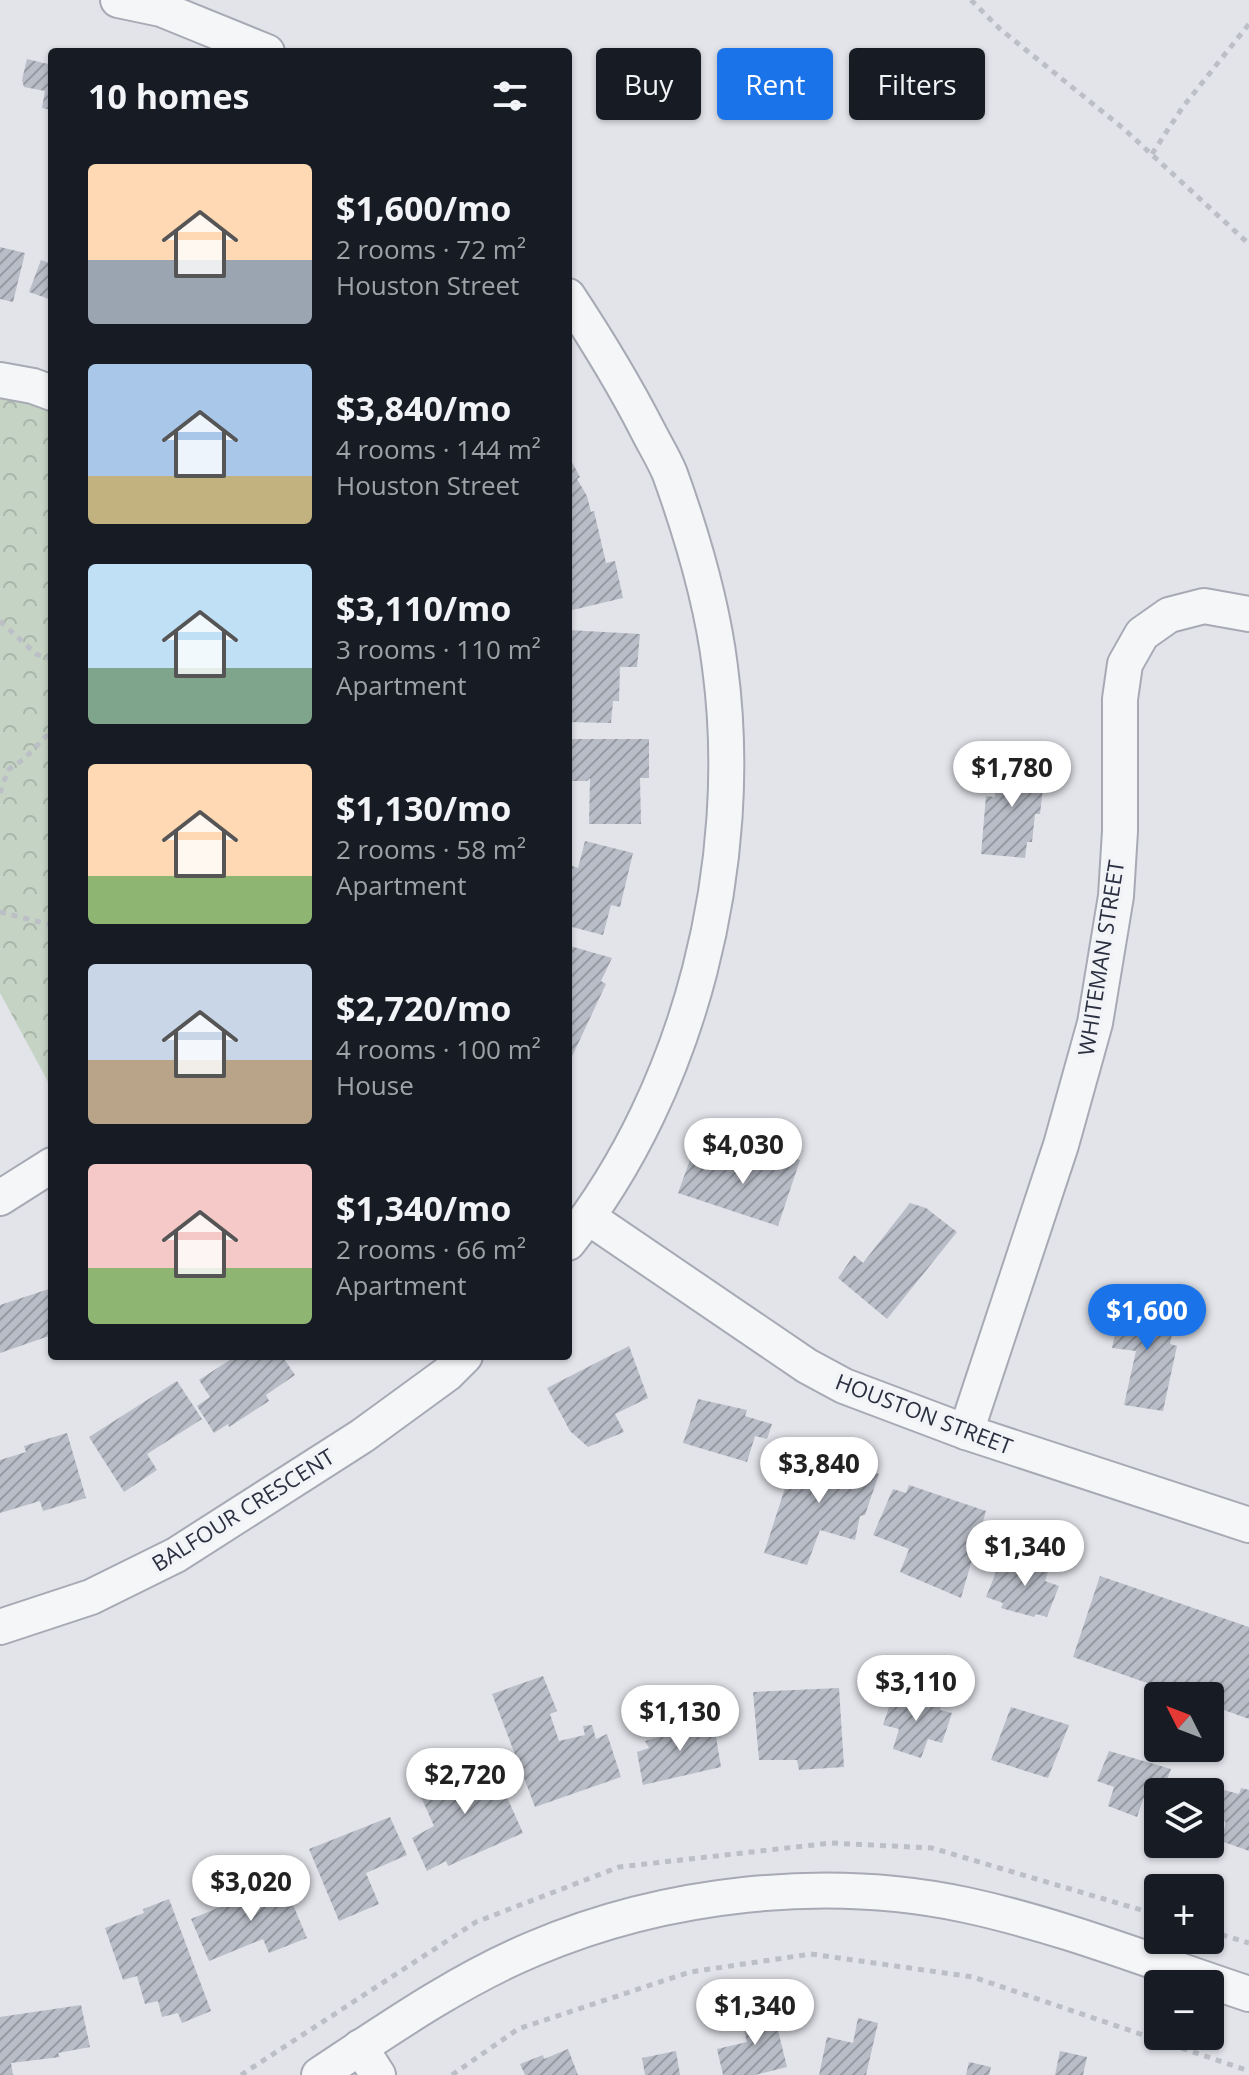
<!DOCTYPE html>
<meta charset="utf-8">
<style>
body{margin:0;font-family:"Open Sans",sans-serif;background:#20242c;color:#f1f3f6;height:100vh;display:flex;flex-direction:column;font-size:30px;white-space:nowrap}
*{box-sizing:border-box;margin:0}
p{font-size:26px;color:#9ea1a6}
.icon{flex:none;width:44px;height:44px;fill:none;stroke:currentColor;stroke-width:2;stroke-linecap:round;stroke-linejoin:round}
.map{position:relative;flex:1;overflow:hidden}
.sheet{position:absolute;left:48px;top:48px;width:524px;height:1312px;display:flex;flex-direction:column;background:#171b24;border-radius:8px;box-shadow:0 2px 6px #0004}
.sheet>*{flex:none}
.banner{position:absolute;left:596px;top:48px;width:532px;height:72px;display:flex;gap:16px}
.needle{width:52px;rotate:312deg}
.buttons{position:absolute;left:1144px;top:1682px;display:grid;gap:16px}
.buttons a{display:grid;place-items:center;width:80px;height:80px;border-radius:8px;background:#171b24;box-shadow:0 2px 6px #0004;font-size:40px}
.price{position:absolute;translate:-50% -68px;padding:0 18px;border-radius:28px;background:#fff;color:#222;font-size:26px;line-height:52px;filter:drop-shadow(0 2px 4px #0008)}
.price::after{content:'';position:absolute;left:50%;top:48px;width:24px;height:18px;margin-left:-12px;background:inherit;clip-path:polygon(0 0,100% 0,50% 100%)}
.price.active{background:#1a73e8;color:#fff}
ul{padding:0;list-style:none}
li{display:flex;align-items:center;gap:24px;height:200px;padding:0 40px}
li span{display:grid;place-items:center;flex:none;width:224px;height:160px;border-radius:8px;color:#555}
li>.icon{margin-inline-start:auto}
span .icon{width:96px;height:96px;fill:#fffc;stroke-width:1}
li b{font-size:34px}
h2{display:flex;justify-content:space-between;align-items:center;height:96px;padding:0 40px;font-size:34px}
.tag{padding:0 28px;border-radius:8px;background:#171b24;box-shadow:0 2px 6px #0004;font-size:28px;line-height:72px}
.tag.active{background:#1a73e8;color:#fff}
.map>svg:first-child{display:block}
.park{fill:url(#park-crowns)}
.building{fill:url(#building-hatch)}
.lines{fill:none;stroke-linecap:round;stroke-linejoin:round}
.minor-casing{stroke:#a7aab4;stroke-width:38}
.path{stroke:#bcbfc5;stroke-width:5;stroke-dasharray:6 6;stroke-linecap:butt}
.minor{stroke:#f5f6f8;stroke-width:34}
.labels{text-anchor:middle;stroke-width:7;stroke-linejoin:round;paint-order:stroke}
.street-label{font-size:22px;fill:#2b3041;stroke:#f2f3f7}
</style>
<div class="map">
<svg width="1249" height="2075" viewBox="0 0 1249 2075">
<defs>
<pattern id="park-crowns" width="20" height="18" patternUnits="userSpaceOnUse" patternTransform="scale(2)"><rect width="20" height="18" fill="#c5d3c4"/><path d="M2 6a3 3 0 1 1 6 0M12 15a3 3 0 1 1 6 0" fill="none" stroke="#a9b5aa"/></pattern>
<pattern id="building-hatch" width="6" height="6" patternUnits="userSpaceOnUse" patternTransform="scale(2)"><rect width="6" height="6" fill="#b9bdc7"/><path d="M-1 1l2-2M0 6l6-6M5 7l2-2" fill="none" stroke="#979aa3"/></pattern>
</defs>
<rect width="100%" height="100%" fill="#e2e4ea"/>
<polygon class="park" points="0,394 52,408 52,1089 0,993"/>
<g class="building">
<polygon points="27,59 52,65 52,110 42,108 45,91 24,87 22,80"/>
<polygon points="0,247 25,253 13,302 0,299"/>
<polygon points="41,260 52,264 52,300 29,292"/>
<polygon points="568,455 580,477 577,479 587,496 591,512 594,511 606,563 615,561 623,598 568,611"/>
<polygon points="568,630 640,634 637,667 620,667 619,701 613,701 611,723 568,722"/>
<polygon points="572,739 649,739 649,778 640,778 641,824 589,824 590,778 587,781 572,781"/>
<polygon points="998,759 1039,762 1038,778 1044,779 1040,814 1035,814 1032,842 1027,842 1025,858 981,854 986,796 995,797"/>
<polygon points="585,841 633,853 620,907 611,905 603,935 568,926 568,876 572,866 578,868"/>
<polygon points="570,946 612,958 601,981 606,984 568,1065 568,952"/>
<polygon points="724,1152 769,1168 774,1152 800,1160 778,1226 678,1193 690,1160 717,1170"/>
<polygon points="910,1203 926,1208 957,1232 887,1319 838,1278 854,1255 863,1263"/>
<polygon points="52,1288 52,1331 48,1333 49,1336 0,1353 0,1305"/>
<polygon points="1122,1300 1177,1310 1170,1344 1177,1346 1163,1411 1124,1405 1136,1351 1112,1348"/>
<polygon points="629,1346 648,1398 615,1414 624,1432 588,1447 570,1431 547,1388"/>
<polygon points="236,1356 282,1356 295,1375 266,1395 269,1401 229,1427 228,1424 214,1433 197,1406 210,1397 199,1380"/>
<polygon points="177,1381 202,1419 147,1454 157,1470 124,1492 89,1437"/>
<polygon points="698,1399 747,1410 745,1416 772,1424 767,1439 755,1436 747,1462 683,1443"/>
<polygon points="67,1433 86,1498 43,1511 40,1501 0,1513 0,1460 26,1452 24,1446"/>
<polygon points="798,1448 879,1474 865,1515 860,1516 855,1540 820,1530 807,1565 764,1553"/>
<polygon points="909,1485 986,1511 961,1598 900,1572 909,1549 873,1535 893,1489 906,1493"/>
<polygon points="1020,1553 1051,1563 1045,1581 1059,1586 1047,1617 1036,1614 1034,1617 1001,1608 1003,1603 986,1597 998,1567 1014,1572"/>
<polygon points="1100,1576 1249,1627 1249,1719 1210,1705 1210,1696 1184,1696 1073,1657"/>
<polygon points="543,1676 557,1711 550,1714 559,1741 585,1735 583,1726 592,1725 596,1739 607,1734 621,1777 535,1807 492,1694"/>
<polygon points="839,1688 844,1767 799,1770 797,1760 759,1760 753,1692"/>
<polygon points="911,1693 942,1704 940,1710 952,1713 942,1743 928,1739 921,1758 893,1749 899,1729 883,1725 893,1695 908,1698"/>
<polygon points="1011,1707 1069,1725 1048,1778 991,1760"/>
<polygon points="713,1719 721,1767 643,1785 637,1752 649,1748 645,1741 670,1734 668,1727"/>
<polygon points="1109,1751 1171,1769 1162,1792 1158,1792 1158,1802 1144,1797 1137,1817 1108,1806 1114,1787 1097,1781"/>
<polygon points="489,1757 523,1833 448,1866 446,1861 427,1871 412,1838 434,1826 417,1788 437,1779 439,1784 453,1776 453,1773"/>
<polygon points="1241,1788 1249,1790 1249,1851 1221,1841 1226,1822 1211,1817 1220,1789 1239,1794"/>
<polygon points="390,1817 407,1855 366,1873 379,1904 339,1921 309,1849"/>
<polygon points="283,1881 307,1938 269,1953 263,1939 209,1961 191,1919"/>
<polygon points="169,1899 211,2011 182,2023 178,2013 162,2017 158,2001 145,2004 137,1976 123,1980 105,1928 144,1913 143,1909"/>
<polygon points="81,2005 90,2047 58,2053 60,2057 11,2063 13,2075 0,2075 0,2017"/>
<polygon points="772,2006 787,2067 755,2075 723,2075 717,2049 747,2042 740,2014"/>
<polygon points="858,2018 878,2023 866,2075 819,2075 827,2037 853,2043"/>
<polygon points="568,2049 578,2075 525,2075 520,2064 543,2055 544,2059"/>
<polygon points="676,2051 680,2075 645,2075 642,2058"/>
<polygon points="1060,2051 1087,2057 1083,2075 1055,2075"/>
<polygon points="969,2062 991,2067 989,2075 966,2075"/>
</g>
<g class="lines">
<g class="minor-casing">
<g id="minor">
<polyline points="118,0 161,9 267,52"/>
<path d="M568,296C597,340 624,384 648,431C655,445 664,459 670,474C692,535 712,602 720,667C746,862 691,1088 568,1243"/>
<polyline points="0,380 33,386 52,393"/>
<polyline points="0,1198 52,1165"/>
<polyline points="588,1217 807,1366 844,1386 966,1432 1249,1525"/>
<polyline points="966,1432 1061,1145 1095,1023 1116,896 1120,831 1120,699 1125,664 1142,634 1169,615 1204,606 1249,614"/>
<polyline points="0,1627 91,1597 176,1555 362,1436 447,1374 465,1356"/>
<polyline points="360,2047 378,2075"/>
<path d="M319,2075C387,2030 457,1981 533,1949C665,1893 825,1875 966,1905C1063,1926 1155,1963 1249,1994"/>
</g>
</g>
<g class="path">
<polyline points="971,0 1000,29 1124,129 1249,244"/>
<polyline points="1152,154 1182,108 1249,24"/>
<polyline points="0,621 36,654 52,659"/>
<polyline points="0,793 8,770 24,759 52,730"/>
<polyline points="0,912 52,925"/>
<polyline points="1210,1931 1249,1943"/>
<polyline points="241,2075 476,1922 619,1867 831,1843 932,1848 1158,1915"/>
<polyline points="452,2075 518,2029 690,1972 811,1954 973,1977 1249,2071"/>
</g>
<use href="#minor" class="minor"/>
</g>
<g class="labels">
<g class="street-label">
<text transform="translate(1101 958) rotate(-81)" y="8">WHITEMAN STREET</text>
<text transform="translate(924 1414) rotate(21)" y="8">HOUSTON STREET</text>
<text transform="translate(243 1510) rotate(-32)" y="8">BALFOUR CRESCENT</text>
</g>
</g>
</svg>
<div class="buttons">
<a><svg class="needle" viewBox="-14 -14 28 28"><path d="M0-13l5 13h-10z" fill="#e53935"/><path d="M0 13l5-13h-10z" fill="#9ea1a6"/></svg></a>
<a><svg class="icon" aria-label="layers" viewBox="0 0 24 24"><path d="M12 4l9 5-9 5-9-5zM3 14l9 5 9-5"/></svg></a>
<a>+</a>
<a>−</a>
</div>
<b class="price" style="left:1012px;top:809px">$1,780</b>
<b class="price" style="left:743px;top:1186px">$4,030</b>
<b class="price active" style="left:1147px;top:1352px">$1,600</b>
<b class="price" style="left:819px;top:1505px">$3,840</b>
<b class="price" style="left:1025px;top:1588px">$1,340</b>
<b class="price" style="left:916px;top:1723px">$3,110</b>
<b class="price" style="left:680px;top:1753px">$1,130</b>
<b class="price" style="left:465px;top:1816px">$2,720</b>
<b class="price" style="left:251px;top:1923px">$3,020</b>
<b class="price" style="left:755px;top:2047px">$1,340</b>
<div class="banner">
<a class="tag">Buy</a>
<a class="tag active">Rent</a>
<a class="tag">Filters</a>
</div>
<section class="sheet">
<h2>10 homes<svg class="icon" aria-label="filters" viewBox="0 0 24 24"><path d="M4 7h16M4 17h16"/><circle cx="9" cy="7" r="2"/><circle cx="15" cy="17" r="2"/></svg></h2>
<ul>
<li><span style="background:linear-gradient(#ffd9b3 60%,#9aa5b1 0)"><svg class="icon" aria-label="home" viewBox="0 0 24 24"><path d="M3 11l9-7 9 7M6 9v11h12V9"/></svg></span><div><b>$1,600/mo</b><p>2 rooms · 72 m²</p><p>Houston Street</p></div></li>
<li><span style="background:linear-gradient(#a9c7e8 70%,#c2b280 0)"><svg class="icon" aria-label="home" viewBox="0 0 24 24"><path d="M3 11l9-7 9 7M6 9v11h12V9"/></svg></span><div><b>$3,840/mo</b><p>4 rooms · 144 m²</p><p>Houston Street</p></div></li>
<li><span style="background:linear-gradient(#bfe0f5 65%,#7fa58c 0)"><svg class="icon" aria-label="home" viewBox="0 0 24 24"><path d="M3 11l9-7 9 7M6 9v11h12V9"/></svg></span><div><b>$3,110/mo</b><p>3 rooms · 110 m²</p><p>Apartment</p></div></li>
<li><span style="background:linear-gradient(#ffd9b3 70%,#8fb573 0)"><svg class="icon" aria-label="home" viewBox="0 0 24 24"><path d="M3 11l9-7 9 7M6 9v11h12V9"/></svg></span><div><b>$1,130/mo</b><p>2 rooms · 58 m²</p><p>Apartment</p></div></li>
<li><span style="background:linear-gradient(#c9d6e8 60%,#b9a48a 0)"><svg class="icon" aria-label="home" viewBox="0 0 24 24"><path d="M3 11l9-7 9 7M6 9v11h12V9"/></svg></span><div><b>$2,720/mo</b><p>4 rooms · 100 m²</p><p>House</p></div></li>
<li><span style="background:linear-gradient(#f6c9c9 65%,#8fb573 0)"><svg class="icon" aria-label="home" viewBox="0 0 24 24"><path d="M3 11l9-7 9 7M6 9v11h12V9"/></svg></span><div><b>$1,340/mo</b><p>2 rooms · 66 m²</p><p>Apartment</p></div></li>
</ul>
</section>
</div>
